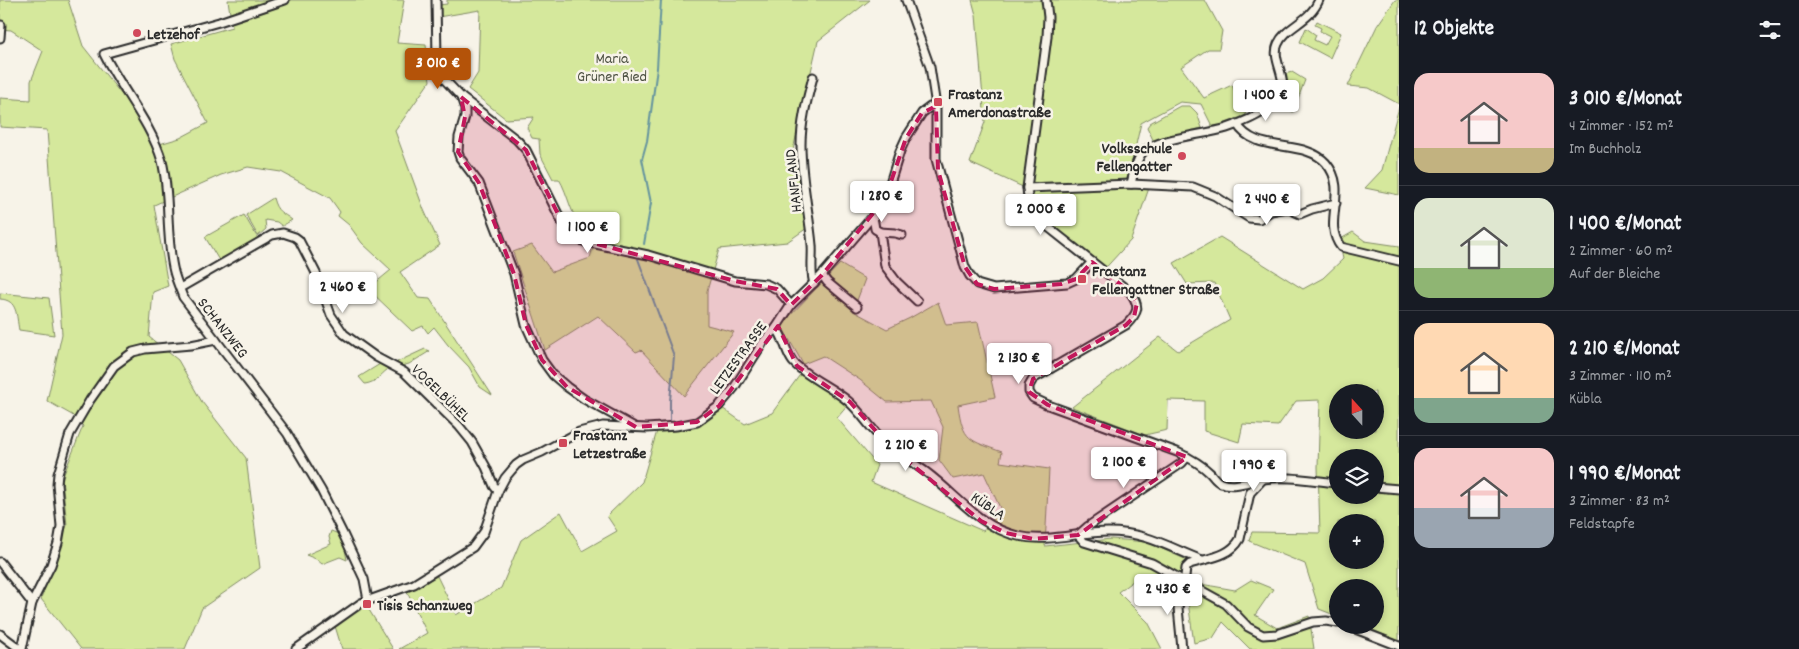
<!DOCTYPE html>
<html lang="de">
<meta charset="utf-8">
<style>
body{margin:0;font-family:Dekko,sans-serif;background:#20242c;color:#f1f3f6;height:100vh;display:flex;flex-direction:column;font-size:19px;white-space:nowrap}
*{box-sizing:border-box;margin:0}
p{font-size:16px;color:#9ea1a6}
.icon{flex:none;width:28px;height:28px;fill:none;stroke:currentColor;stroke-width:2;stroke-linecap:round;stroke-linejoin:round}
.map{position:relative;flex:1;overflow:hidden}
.side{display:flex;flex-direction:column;background:#171b24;width:400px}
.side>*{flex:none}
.needle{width:32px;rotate:339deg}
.fabs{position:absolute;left:1329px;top:384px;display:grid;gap:10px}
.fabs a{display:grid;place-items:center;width:55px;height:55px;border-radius:50%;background:#171b24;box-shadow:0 2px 8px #0003;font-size:25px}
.price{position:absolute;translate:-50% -42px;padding:0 11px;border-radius:5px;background:#fff;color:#222;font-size:16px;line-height:32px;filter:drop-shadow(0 1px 2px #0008)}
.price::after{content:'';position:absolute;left:50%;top:30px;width:15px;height:11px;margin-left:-8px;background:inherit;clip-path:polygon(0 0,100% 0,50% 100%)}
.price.active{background:#b45309;color:#fff}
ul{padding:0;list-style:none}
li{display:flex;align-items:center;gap:15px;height:125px;padding:0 15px}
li+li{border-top:1px solid #363941}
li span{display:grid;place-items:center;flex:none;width:140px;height:100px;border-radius:15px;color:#555}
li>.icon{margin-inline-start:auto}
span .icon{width:60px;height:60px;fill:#fffc;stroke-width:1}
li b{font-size:21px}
h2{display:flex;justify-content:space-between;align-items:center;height:60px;padding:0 15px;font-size:21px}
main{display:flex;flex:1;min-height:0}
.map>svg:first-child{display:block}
.green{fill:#d5e89c;stroke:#808a64;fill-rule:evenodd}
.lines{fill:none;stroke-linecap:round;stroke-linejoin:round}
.stream{stroke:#65949e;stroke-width:2}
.street-casing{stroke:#2b2b2b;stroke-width:11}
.street{stroke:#f7f3e8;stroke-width:7}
.marked{fill:#c2185b;fill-opacity:0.2;stroke:#c2185b;stroke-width:4;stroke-dasharray:10 6;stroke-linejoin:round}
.poi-dot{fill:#d1495b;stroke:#f7f3e8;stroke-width:2}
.labels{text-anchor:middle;stroke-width:5;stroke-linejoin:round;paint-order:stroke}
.poi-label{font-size:16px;font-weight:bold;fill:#2b2b2b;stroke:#f7f3e8;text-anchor:start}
.park-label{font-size:16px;fill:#4d5142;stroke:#f7f3e8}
.street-label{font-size:16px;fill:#2b2b2b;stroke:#f7f3e8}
</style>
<main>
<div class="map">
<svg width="1399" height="649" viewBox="0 0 1399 649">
<rect width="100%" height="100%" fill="#f7f3e8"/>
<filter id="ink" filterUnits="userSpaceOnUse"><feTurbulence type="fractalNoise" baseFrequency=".02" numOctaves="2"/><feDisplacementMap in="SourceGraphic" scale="10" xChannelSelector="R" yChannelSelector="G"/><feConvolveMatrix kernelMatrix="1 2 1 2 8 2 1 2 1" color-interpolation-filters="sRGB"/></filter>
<g filter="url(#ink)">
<g class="green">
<polygon points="0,0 68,0 83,46 133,109 156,145 180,138 208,123 175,59 171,44 232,27 228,0 404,0 397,43 426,45 430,81 395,131 424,210 440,245 400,272 418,298 430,299 492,395 480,387 469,367 448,345 434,327 428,333 423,326 412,331 368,289 391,270 362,243 349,225 338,216 340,212 330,198 281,172 248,167 221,175 154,205 168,286 153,292 149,337 178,360 202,402 246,458 260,568 202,608 185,649 81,649 41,599 67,525 62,479 83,426 72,415 47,401 62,334 47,130 0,127 0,98 31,100 31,81 43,51 11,30 0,29"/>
<path d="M447,0H870L818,41L793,150L807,228L787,242L719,249L707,291V325L734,332L684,396L641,350L636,352L598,316L545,350L513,252L532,245L552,272L590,258L593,247L595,245L598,238C594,236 587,233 584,230C571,218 568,193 559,179H553L540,154L539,139L532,138L527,128L534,117L506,119L468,89L478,73L480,10L438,17L439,5L447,4Z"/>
<polygon points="972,0 1205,0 1222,31 1219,49 1208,49 1181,67 1204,98 1232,85 1246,115 1213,128 1201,104 1180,102 1141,123 1128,179 1128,188 1149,188 1131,240 1100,274 1042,226 1025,188 970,163 985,122 976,15"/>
<polygon points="1395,0 1399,0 1399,104 1369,88 1348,86 1377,26"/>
<polygon points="1317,21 1341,33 1330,58 1300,42 1306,28 1316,35 1314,40 1325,45 1330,36 1320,31 1321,28 1315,25"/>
<polygon points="1292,72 1305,80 1293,112 1280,103 1286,89 1285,74"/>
<polygon points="1180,106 1190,106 1197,113 1202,128 1170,136 1154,142 1147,127 1150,123"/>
<polygon points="1399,107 1399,195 1365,188 1382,170"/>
<path d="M273,198C277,213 282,212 292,220L282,226L277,222L265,220L266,229L258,236L246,215Z"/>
<polygon points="244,215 259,240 220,262 205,237"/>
<path d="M1353,232L1365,241L1399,246V641L1360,625H1375V588H1338L1337,616L1319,609L1305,564L1249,541L1252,532L1320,533L1318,467L1320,400L1296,401L1278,426L1243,424L1239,442L1204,431V401L1168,400L1167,430L1145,435L1072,407L1160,337L1178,351L1230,320L1214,283L1187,284L1174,263L1220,237L1303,289L1323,278L1343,259L1339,240ZM1338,392H1375V430H1338ZM1338,458H1375V495H1338ZM1338,522H1375V560H1338Z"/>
<path d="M840,264L865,279L853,311L887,329L910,318L938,302L946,325L978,322L995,397L958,405C963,441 969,440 1002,452L1000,462L1049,469L1045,546L1111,539L1147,542L1187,560L1171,591L1137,578L1118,592L1148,622L1162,649H399L427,633L407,592L437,576L456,615L501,588L521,540L561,512L582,551L617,531L607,516L642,482L657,431L701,424L722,408L745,424L772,413L802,372L848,405L837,418L877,465L871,482L983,531L1001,510L984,473L953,479L939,460L943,427L931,401L887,402L860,380L823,356L803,364L781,325Z"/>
<path d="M0,293L49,298L54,335L19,330C16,315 18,300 0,299Z"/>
<polygon points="425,349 430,351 409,364 401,366 397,362"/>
<path d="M380,364L388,369C379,376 377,382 365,384L359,377Z"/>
<polygon points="331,531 339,534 344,544 347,560 340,557 322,564 316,559 306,555 331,544 329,537"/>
<polygon points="1251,580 1273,589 1255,615 1277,628 1309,616 1314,649 1250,649 1223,622 1213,638 1194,643 1188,602 1195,583 1235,590"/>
<polygon points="366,605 393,649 342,649 335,626"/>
</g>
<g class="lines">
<g class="stream">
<polyline points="644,244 651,203 642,159 647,141 657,68 661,0"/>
<polyline points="638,259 674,356 670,401 670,424"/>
</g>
<g class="street-casing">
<g id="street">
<path d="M285,0L219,22L104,54C121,89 151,123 162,161C171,197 165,236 174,272C176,280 180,289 183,297L287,433L321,490L343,534L364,579L368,600"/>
<polyline points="436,0 437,59 443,78 461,97 517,140 526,150 563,224 575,238 586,242 648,255 735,281 766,284 777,289 791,305"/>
<polyline points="906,0 930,67 936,106 936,159 965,267 970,276 977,284 994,289 1067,283 1076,279 1092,262"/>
<path d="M1046,0L1048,17L1047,37L1027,188C1028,201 1030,209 1038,219L1130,292C1141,307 1138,313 1126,325L1033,379L1029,386V392L1033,398L1048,405L1177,452C1188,457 1201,464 1210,473C1214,477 1215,481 1221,483C1235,488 1250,481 1263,479C1287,475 1314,481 1338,483"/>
<polyline points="0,38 1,25"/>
<path d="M813,77C807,100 801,121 801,145C801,179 809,212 812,245C813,255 810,275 814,283"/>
<polyline points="461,97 465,109 465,117 459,137 458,152 460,158 479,183 514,274 526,325 542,360 553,375 567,387 584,399 633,426"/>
<path d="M1237,124C1255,155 1304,138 1326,163C1350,191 1321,222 1341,247L1399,261"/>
<path d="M1131,184C1133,175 1136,159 1143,152C1159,137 1206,135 1227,128C1240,124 1260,115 1271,106C1298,86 1269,63 1278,44C1286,26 1310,22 1319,0"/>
<polyline points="1027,188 1131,184 1193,187 1215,196 1249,218 1259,219 1271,211 1287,208 1300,214 1312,209 1336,203"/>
<polyline points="873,216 875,229 880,232 885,266 897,282 917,301"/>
<polyline points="880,232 895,233 902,235"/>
<polyline points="822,275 827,282 857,307"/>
<polyline points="180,288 272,235 283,233 295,237 299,240 316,273 331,315 344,334 376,357 404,372 459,426 472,442 486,467 494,486 498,491"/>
<path d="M776,328C785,338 785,352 793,362C805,376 833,388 848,401C861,412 869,427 881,438C894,452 911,461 926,472C957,495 979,527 1018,536C1048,543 1078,532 1108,532C1146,532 1168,547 1202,560"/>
<polyline points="1375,487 1399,489"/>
<polyline points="1078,535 1084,542 1152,563 1226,604 1248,627 1263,635 1277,634 1313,622 1326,621 1338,623"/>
<polyline points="1078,535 1087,527 1182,463 1187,457"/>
<polyline points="0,562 32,603"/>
<polyline points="1345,625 1399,646"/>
<polyline points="0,634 20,649"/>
<polyline points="22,649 32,603 51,565 58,543 61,526 57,484 58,474 70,434 90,400 114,366 133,352 145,349 191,345 216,340"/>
<polyline points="296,649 361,603 414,584 473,547 484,532 498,491 505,478 516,465 523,460 542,452 579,432 603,426 647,428 676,426 697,422 719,406 734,388 764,341 776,328 791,305 822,275 873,216 885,199 900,151 906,138 922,113 930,107 936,106"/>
<path d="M1182,649L1178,608L1181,591L1184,586L1186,568L1190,564C1208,558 1230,557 1240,539L1250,493L1263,479"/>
</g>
</g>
<use href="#street" class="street"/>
</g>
</g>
<path class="marked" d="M461,97L526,150L563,224L575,238L735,281L777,289L791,305L822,275L885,199L906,138L922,113L936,106L938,170L965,267L977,284L994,289L1061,284L1076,279L1092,262L1130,292L1137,303L1134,317L1126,325L1033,379L1029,392L1048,405L1187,457L1078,535L1033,539L1006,533L981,521L889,446L850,402L797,366L778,326L719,406L697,422L636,427L567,387L542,360L526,325L514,274L479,183L458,152L465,117Z"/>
<g class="poi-dot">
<circle cx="137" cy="33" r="5"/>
<rect x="933" y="97" width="10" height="10" rx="2.5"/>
<circle cx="1182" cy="156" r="5"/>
<rect x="1077" y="274" width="10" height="10" rx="2.5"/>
<rect x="558" y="438" width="10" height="10" rx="2.5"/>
<rect x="362" y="599" width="10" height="10" rx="2.5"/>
</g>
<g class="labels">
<g class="poi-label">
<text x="147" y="39">Letzehof</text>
<text x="948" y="99">Frastanz<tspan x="948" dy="18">Amerdonastraße</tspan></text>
<text x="1172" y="153" text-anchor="end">Volksschule<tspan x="1172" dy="18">Fellengatter</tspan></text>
<text x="1092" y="276">Frastanz<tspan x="1092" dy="18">Fellengattner Straße</tspan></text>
<text x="573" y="440">Frastanz<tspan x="573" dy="18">Letzestraße</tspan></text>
<text x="377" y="610">Tisis Schanzweg</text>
</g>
<g class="park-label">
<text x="612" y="63">Maria<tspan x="612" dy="18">Grüner Ried</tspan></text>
</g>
<g class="street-label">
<text transform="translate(792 181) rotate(-96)" y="6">HANFLAND</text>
<text transform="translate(224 327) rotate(52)" y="6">SCHANZWEG</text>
<text transform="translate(737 357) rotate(-54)" y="6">LETZESTRASSE</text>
<text transform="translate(442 392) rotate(44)" y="6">VOGELBÜHEL</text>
<text transform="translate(989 505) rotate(34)" y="6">KÜBLA</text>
</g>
</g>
</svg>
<div class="fabs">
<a><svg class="needle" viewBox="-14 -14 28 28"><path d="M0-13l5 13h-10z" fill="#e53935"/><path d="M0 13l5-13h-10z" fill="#9ea1a6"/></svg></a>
<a><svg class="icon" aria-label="layers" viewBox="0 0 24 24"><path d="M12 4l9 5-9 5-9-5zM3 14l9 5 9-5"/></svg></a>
<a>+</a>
<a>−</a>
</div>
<b class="price active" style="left:438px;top:90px">3 010 €</b>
<b class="price" style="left:1266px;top:122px">1 400 €</b>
<b class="price" style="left:882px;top:223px">1 280 €</b>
<b class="price" style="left:1267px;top:226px">2 440 €</b>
<b class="price" style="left:1041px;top:236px">2 000 €</b>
<b class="price" style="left:588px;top:254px">1 100 €</b>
<b class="price" style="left:343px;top:314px">2 460 €</b>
<b class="price" style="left:1019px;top:385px">2 130 €</b>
<b class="price" style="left:906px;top:472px">2 210 €</b>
<b class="price" style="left:1124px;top:489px">2 100 €</b>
<b class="price" style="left:1254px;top:492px">1 990 €</b>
<b class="price" style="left:1168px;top:616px">2 430 €</b>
</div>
<section class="side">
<h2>12 Objekte<svg class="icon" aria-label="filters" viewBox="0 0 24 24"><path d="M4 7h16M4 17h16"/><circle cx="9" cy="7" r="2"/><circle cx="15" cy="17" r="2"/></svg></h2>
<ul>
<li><span style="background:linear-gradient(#f6c9c9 75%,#c2b280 0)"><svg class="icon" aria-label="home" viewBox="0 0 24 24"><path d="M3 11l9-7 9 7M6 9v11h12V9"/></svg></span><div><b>3 010 €/Monat</b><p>4 Zimmer · 152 m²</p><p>Im Buchholz</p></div></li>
<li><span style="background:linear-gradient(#dfe7d0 70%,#8fb573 0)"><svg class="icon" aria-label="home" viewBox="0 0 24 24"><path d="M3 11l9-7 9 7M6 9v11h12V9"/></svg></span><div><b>1 400 €/Monat</b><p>2 Zimmer · 60 m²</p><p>Auf der Bleiche</p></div></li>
<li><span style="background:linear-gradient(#ffd9b3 75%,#7fa58c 0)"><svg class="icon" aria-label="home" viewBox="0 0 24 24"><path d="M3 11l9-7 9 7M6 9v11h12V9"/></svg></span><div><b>2 210 €/Monat</b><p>3 Zimmer · 110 m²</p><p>Kübla</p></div></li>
<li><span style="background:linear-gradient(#f6c9c9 60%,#9aa5b1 0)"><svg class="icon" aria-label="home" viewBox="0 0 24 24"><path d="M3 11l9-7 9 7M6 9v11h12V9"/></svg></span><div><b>1 990 €/Monat</b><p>3 Zimmer · 83 m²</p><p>Feldstapfe</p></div></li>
</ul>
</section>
</main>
